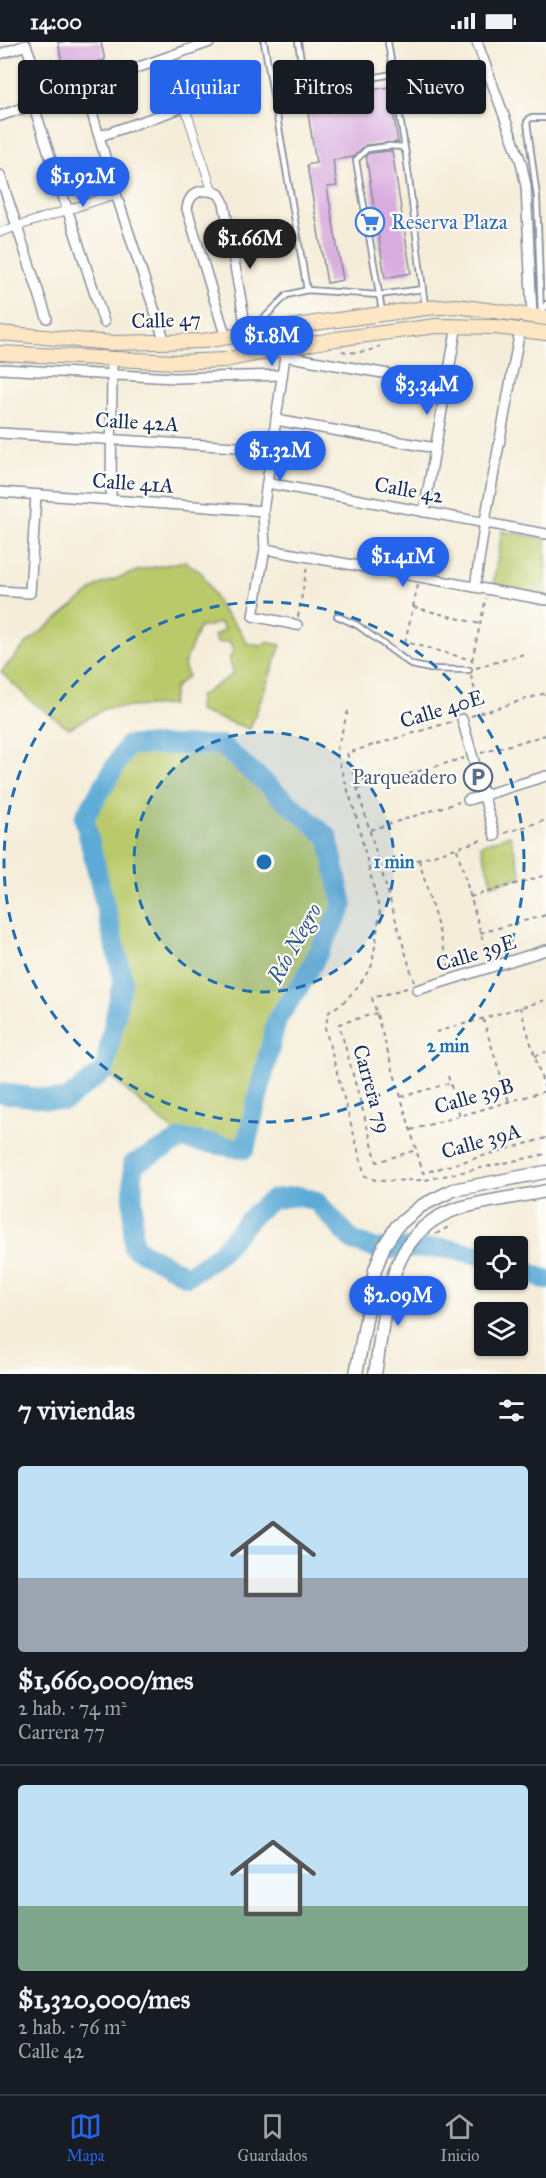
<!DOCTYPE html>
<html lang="es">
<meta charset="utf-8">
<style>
body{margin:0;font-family:"IM FELL Great Primer",serif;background:#242831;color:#f1f3f6;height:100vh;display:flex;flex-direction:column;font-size:22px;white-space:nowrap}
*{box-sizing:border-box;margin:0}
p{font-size:20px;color:#9ea1a6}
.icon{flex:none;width:33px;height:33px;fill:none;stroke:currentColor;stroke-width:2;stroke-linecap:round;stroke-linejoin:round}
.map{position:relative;height:1332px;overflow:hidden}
.details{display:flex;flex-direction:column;background:#171b24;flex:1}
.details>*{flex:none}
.banner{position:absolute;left:18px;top:18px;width:510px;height:54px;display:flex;gap:12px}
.controls{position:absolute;left:474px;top:1194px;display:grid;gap:12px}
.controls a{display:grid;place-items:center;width:54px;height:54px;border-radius:6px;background:#171b24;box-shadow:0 2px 4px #0004;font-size:30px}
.price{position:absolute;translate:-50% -51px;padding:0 14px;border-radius:21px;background:#2563eb;color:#fff;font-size:20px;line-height:39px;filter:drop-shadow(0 2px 3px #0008)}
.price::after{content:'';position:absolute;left:50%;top:36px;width:18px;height:14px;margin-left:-9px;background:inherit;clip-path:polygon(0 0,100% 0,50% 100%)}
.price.active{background:#222;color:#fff}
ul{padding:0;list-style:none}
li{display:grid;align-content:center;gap:12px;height:318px;padding:0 18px}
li+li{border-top:2px solid #363941}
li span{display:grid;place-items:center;height:186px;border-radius:6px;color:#555}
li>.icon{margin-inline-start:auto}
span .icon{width:108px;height:108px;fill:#fffc;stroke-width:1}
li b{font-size:26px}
h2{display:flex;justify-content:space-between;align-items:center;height:72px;padding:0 18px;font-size:26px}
.tag{padding:0 21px;border-radius:6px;background:#171b24;box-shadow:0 2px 4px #0004;font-size:21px;line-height:54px}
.tag.active{background:#2563eb;color:#fff}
.status{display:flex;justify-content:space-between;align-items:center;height:42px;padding:0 30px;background:#171b24;direction:ltr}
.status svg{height:16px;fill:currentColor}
.menu{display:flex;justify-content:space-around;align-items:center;height:84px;border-top:2px solid #363941;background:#171b24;font-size:16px;color:#9ea1a6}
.menu a{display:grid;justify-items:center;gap:3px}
.menu .active{color:#2563eb}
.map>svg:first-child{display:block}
.green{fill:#bac96b;stroke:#6a7c64;stroke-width:1.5}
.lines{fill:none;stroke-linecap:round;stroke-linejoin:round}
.river{stroke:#5baad5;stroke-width:20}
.building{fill:#d8acdf}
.service-casing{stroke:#888e9c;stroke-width:8}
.pedestrian-casing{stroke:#888e9c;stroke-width:10}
.minor-casing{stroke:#888e9c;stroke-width:12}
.tertiary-casing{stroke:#888e9c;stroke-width:15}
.secondary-casing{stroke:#888e9c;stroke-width:16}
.path{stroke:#888e9c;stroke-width:2;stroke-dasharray:4.5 4.5;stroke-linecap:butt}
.service{stroke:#fff;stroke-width:4.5}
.pedestrian{stroke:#fff;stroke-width:8}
.minor{stroke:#fff;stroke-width:9}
.tertiary{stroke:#fff;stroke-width:12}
.secondary{stroke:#fce6c4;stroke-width:14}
.ring{fill:none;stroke:#1f6fb2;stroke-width:3;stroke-dasharray:10 8}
.labels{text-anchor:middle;stroke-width:4.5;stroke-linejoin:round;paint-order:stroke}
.shop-label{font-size:21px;fill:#366cbe;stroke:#fdfcf7;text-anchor:start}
.street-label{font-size:21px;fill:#1b2f5e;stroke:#fdfcf7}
.service-label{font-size:21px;fill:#4e5e75;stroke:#fdfcf7;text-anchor:end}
.water-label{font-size:22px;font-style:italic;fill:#315a88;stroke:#fdfcf7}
.centre{fill:#1f6fb2;stroke:#fdfcf7;stroke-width:3}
.ring-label{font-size:18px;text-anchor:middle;font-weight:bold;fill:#1f6fb2;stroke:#fdfcf7;stroke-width:4.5;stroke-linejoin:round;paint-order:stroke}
</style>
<div class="status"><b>14:00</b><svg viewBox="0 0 49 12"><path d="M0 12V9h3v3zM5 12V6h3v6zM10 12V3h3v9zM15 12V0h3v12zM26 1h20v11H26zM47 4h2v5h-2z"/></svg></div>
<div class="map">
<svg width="546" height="1332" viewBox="0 0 546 1332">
<rect width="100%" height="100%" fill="#fdfcf7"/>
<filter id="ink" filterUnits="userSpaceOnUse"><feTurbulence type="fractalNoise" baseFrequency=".0167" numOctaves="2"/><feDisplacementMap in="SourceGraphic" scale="12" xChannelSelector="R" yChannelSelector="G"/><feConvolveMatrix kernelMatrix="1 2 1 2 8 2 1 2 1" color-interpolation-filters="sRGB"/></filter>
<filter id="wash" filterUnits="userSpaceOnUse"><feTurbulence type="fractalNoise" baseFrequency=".008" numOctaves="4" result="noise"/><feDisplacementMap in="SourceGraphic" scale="24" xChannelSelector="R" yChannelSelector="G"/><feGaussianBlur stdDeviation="1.35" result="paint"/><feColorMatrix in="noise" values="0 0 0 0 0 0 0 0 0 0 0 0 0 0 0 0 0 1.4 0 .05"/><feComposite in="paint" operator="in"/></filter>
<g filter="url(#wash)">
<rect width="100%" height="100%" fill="#f5edd9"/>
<g class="green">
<polygon points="502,489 546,497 546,553 493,543"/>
<polygon points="185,519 202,531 221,567 240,588 247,601 260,604 266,600 281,603 250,687 198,669 199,655 234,631 229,619 233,609 230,600 217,601 214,594 224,588 220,581 199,586 184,623 188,634 175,645 171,663 106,666 69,686 31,659 1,630 26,602 99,543 140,528"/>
<polygon points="128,703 221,703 328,795 343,864 305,936 277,977 245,1107 182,1097 104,1029 123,937 84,776"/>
<polygon points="510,793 522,834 492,843 481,803"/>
</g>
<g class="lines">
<g class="river">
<polyline points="0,1051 65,1059 104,1029 123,937 84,776 128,703 221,703 328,795 343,864 305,936 277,977 245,1107 182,1097 133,1122 133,1205 187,1234 218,1213 254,1172 273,1157 298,1154 316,1159 353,1199 378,1207 444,1206 484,1214"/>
<polyline points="518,1225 546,1238"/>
</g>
</g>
<g id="blocks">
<g class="building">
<polygon points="58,0 101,0 105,18 63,27"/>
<polygon points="389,45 398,100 366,103 353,115 333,118 337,144 327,145 343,238 327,241 307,123 316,121 306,59"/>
<polygon points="390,109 392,109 411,231 385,236 366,114 369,111"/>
</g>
</g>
</g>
<g filter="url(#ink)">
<use href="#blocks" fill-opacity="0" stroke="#888e9c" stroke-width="1.5"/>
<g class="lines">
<g class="service-casing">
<g id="service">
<polyline points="264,0 307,248"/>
<polyline points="298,0 305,42 314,46 393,32"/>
<polyline points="388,0 406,113 425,264"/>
<polyline points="382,269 356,118 367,107 390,104 402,105 404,108"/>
<polyline points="541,273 537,155 527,80 530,76 546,76"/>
<polyline points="542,273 546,262"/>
<polyline points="252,288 287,253 307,248 379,253 423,247"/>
<polyline points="337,574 357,583 412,623 430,627 469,628"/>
</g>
</g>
<g class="pedestrian-casing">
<g id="pedestrian">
<polyline points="185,65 212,148"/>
<polyline points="0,190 116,152"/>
</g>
</g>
<g class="minor-casing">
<g id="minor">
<polyline points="477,0 521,120 526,144 532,274"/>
<polyline points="0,12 26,3 46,58"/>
<polyline points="84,44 116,152 165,300"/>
<polyline points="33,62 104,280"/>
<polyline points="0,74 210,0"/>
<polyline points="100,94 239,46"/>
<polyline points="0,133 47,276"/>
<path d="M226,296L187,167C189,149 204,145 219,152L224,161L247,293"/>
<polyline points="283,307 285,314 263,469 265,507 253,574 297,583"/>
<polyline points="285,314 446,342"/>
<polyline points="0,327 175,336 282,333"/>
<polyline points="276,378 435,406"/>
<polyline points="0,391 272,407"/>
<polyline points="267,441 546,492"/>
<polyline points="0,450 263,469"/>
<polyline points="111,457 112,318"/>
<polyline points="424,470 457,283"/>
<polyline points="265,507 546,558"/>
<polyline points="475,545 485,479 520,288"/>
<polyline points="0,549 30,551 36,453"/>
<polyline points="462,677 495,794"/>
<polyline points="468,758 546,734"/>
<polyline points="417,948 546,908"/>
</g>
</g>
<g class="tertiary-casing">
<g id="tertiary">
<polyline points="356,1332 375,1228 384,1204 397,1184 421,1164 453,1148 546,1130"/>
<path d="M375,1332C386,1269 385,1188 460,1166C488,1158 518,1155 546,1149"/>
</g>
</g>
<g class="secondary-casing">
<g id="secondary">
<polyline points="0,291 111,301 203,299 315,281 426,266 457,264 546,276"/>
<polyline points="0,311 175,320 224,318 336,297 436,284 495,285 546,291"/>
</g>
</g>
<g class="path">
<path d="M342,309C353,312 370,310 380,304"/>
<polyline points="418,543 405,600 472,618 473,622"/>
<polyline points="413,565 480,582"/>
<polyline points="298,575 307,524"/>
<polyline points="472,618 486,556"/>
<polyline points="476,626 528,611"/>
<polyline points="471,634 481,671"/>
<polyline points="348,669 336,710 356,774 380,871 372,923 360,942 345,959 329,970 325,986 365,1134 378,1139 425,1138 546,1112"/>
<polyline points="471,674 546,651"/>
<polyline points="481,711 546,693"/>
<polyline points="357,747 464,716"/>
<polyline points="370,788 459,760"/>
<polyline points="505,791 546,778"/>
<polyline points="457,807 488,917"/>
<polyline points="419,818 450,928"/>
<polyline points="382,829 485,797"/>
<polyline points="470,855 546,833"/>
<polyline points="480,891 546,873"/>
<polyline points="414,940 347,711 454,679"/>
<polyline points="407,946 372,956 423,1131 546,1096"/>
<polyline points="520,965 546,1051"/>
<polyline points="377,971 339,982 377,1120 416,1108"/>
<polyline points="483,977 509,1060"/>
<polyline points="436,990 546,958"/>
<polyline points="535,1014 546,1010"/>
<polyline points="448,1034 460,1074"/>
<polyline points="401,1055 450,1041"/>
<polyline points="411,1088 546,1049"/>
<polyline points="436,1192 452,1183"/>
</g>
<use href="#service" class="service"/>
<use href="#pedestrian" class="pedestrian"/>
<use href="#minor" class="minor"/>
<use href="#tertiary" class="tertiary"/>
<use href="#secondary" class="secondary"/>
</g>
</g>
<circle cx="264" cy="820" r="130" fill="#1f6fb2" fill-opacity=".12"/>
<g class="ring">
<circle cx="264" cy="820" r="130"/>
<circle cx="264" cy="820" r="260"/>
</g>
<defs>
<g id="supermarket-ring" transform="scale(1.5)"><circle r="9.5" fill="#fdfcf7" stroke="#3f7fe0" stroke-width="1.5"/><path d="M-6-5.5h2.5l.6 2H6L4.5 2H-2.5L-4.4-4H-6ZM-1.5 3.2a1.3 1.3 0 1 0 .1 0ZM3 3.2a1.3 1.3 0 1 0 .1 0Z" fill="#3f7fe0"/></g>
<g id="parking-ring" transform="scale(1.5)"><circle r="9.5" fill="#fdfcf7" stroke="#5c6f8a" stroke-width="1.5"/><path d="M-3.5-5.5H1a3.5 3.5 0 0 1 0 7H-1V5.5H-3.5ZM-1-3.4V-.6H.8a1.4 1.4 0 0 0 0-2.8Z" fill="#5c6f8a"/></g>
</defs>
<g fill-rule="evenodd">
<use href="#supermarket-ring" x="370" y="180"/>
<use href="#parking-ring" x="478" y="735"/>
</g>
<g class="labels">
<g class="shop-label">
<text x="391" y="187">Reserva Plaza</text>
</g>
<g class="street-label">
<text transform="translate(166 278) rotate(-2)" y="7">Calle 47</text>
<text transform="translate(137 380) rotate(3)" y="7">Calle 42A</text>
<text transform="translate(133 441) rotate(4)" y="7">Calle 41A</text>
<text transform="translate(409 448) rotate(10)" y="7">Calle 42</text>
<text transform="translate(442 667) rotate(-17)" y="7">Calle 40E</text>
<text transform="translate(476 911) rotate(-17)" y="7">Calle 39E</text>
<text transform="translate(372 1047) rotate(74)" y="7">Carrera 79</text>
<text transform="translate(474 1054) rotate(-16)" y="7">Calle 39B</text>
<text transform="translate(481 1099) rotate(-16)" y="7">Calle 39A</text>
</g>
<g class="service-label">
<text x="457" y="742">Parqueadero</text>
</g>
<g class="water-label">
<text transform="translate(294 901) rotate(-61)" y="8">Río Negro</text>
</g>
</g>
<circle cx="264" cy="820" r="9" class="centre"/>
<g class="ring-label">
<text x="394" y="826">1 min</text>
<text x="448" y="1010">2 min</text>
</g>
</svg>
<div class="controls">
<a><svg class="icon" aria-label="locate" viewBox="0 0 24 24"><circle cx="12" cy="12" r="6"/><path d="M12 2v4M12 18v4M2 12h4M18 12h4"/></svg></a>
<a><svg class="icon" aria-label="layers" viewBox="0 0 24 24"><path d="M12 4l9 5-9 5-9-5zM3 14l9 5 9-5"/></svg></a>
</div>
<b class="price" style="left:83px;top:166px">$1.92M</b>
<b class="price active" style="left:250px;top:228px">$1.66M</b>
<b class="price" style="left:272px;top:325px">$1.8M</b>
<b class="price" style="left:427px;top:374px">$3.34M</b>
<b class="price" style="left:280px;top:440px">$1.32M</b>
<b class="price" style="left:403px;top:546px">$1.41M</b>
<b class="price" style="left:398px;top:1285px">$2.09M</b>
<div class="banner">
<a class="tag">Comprar</a>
<a class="tag active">Alquilar</a>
<a class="tag">Filtros</a>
<a class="tag">Nuevo</a>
</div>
</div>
<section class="details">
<h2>7 viviendas<svg class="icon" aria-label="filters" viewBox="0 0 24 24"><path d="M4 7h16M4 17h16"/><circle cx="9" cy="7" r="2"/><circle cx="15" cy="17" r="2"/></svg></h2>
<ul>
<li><span style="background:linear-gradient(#bfe0f5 60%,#9aa5b1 0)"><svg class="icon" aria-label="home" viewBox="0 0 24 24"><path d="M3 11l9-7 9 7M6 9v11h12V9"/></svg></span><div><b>$1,660,000/mes</b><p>2 hab. · 74 m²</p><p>Carrera 77</p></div></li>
<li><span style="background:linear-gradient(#bfe0f5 65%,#7fa58c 0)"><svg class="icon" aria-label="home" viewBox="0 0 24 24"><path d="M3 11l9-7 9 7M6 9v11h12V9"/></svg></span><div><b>$1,320,000/mes</b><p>2 hab. · 76 m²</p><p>Calle 42</p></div></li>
</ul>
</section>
<nav class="menu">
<a class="active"><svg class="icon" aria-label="map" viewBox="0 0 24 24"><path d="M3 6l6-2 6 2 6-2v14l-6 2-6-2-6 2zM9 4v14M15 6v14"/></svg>Mapa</a>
<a><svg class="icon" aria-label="saved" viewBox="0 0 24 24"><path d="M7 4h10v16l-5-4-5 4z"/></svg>Guardados</a>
<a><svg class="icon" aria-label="home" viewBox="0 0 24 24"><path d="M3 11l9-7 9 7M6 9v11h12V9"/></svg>Inicio</a>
</nav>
